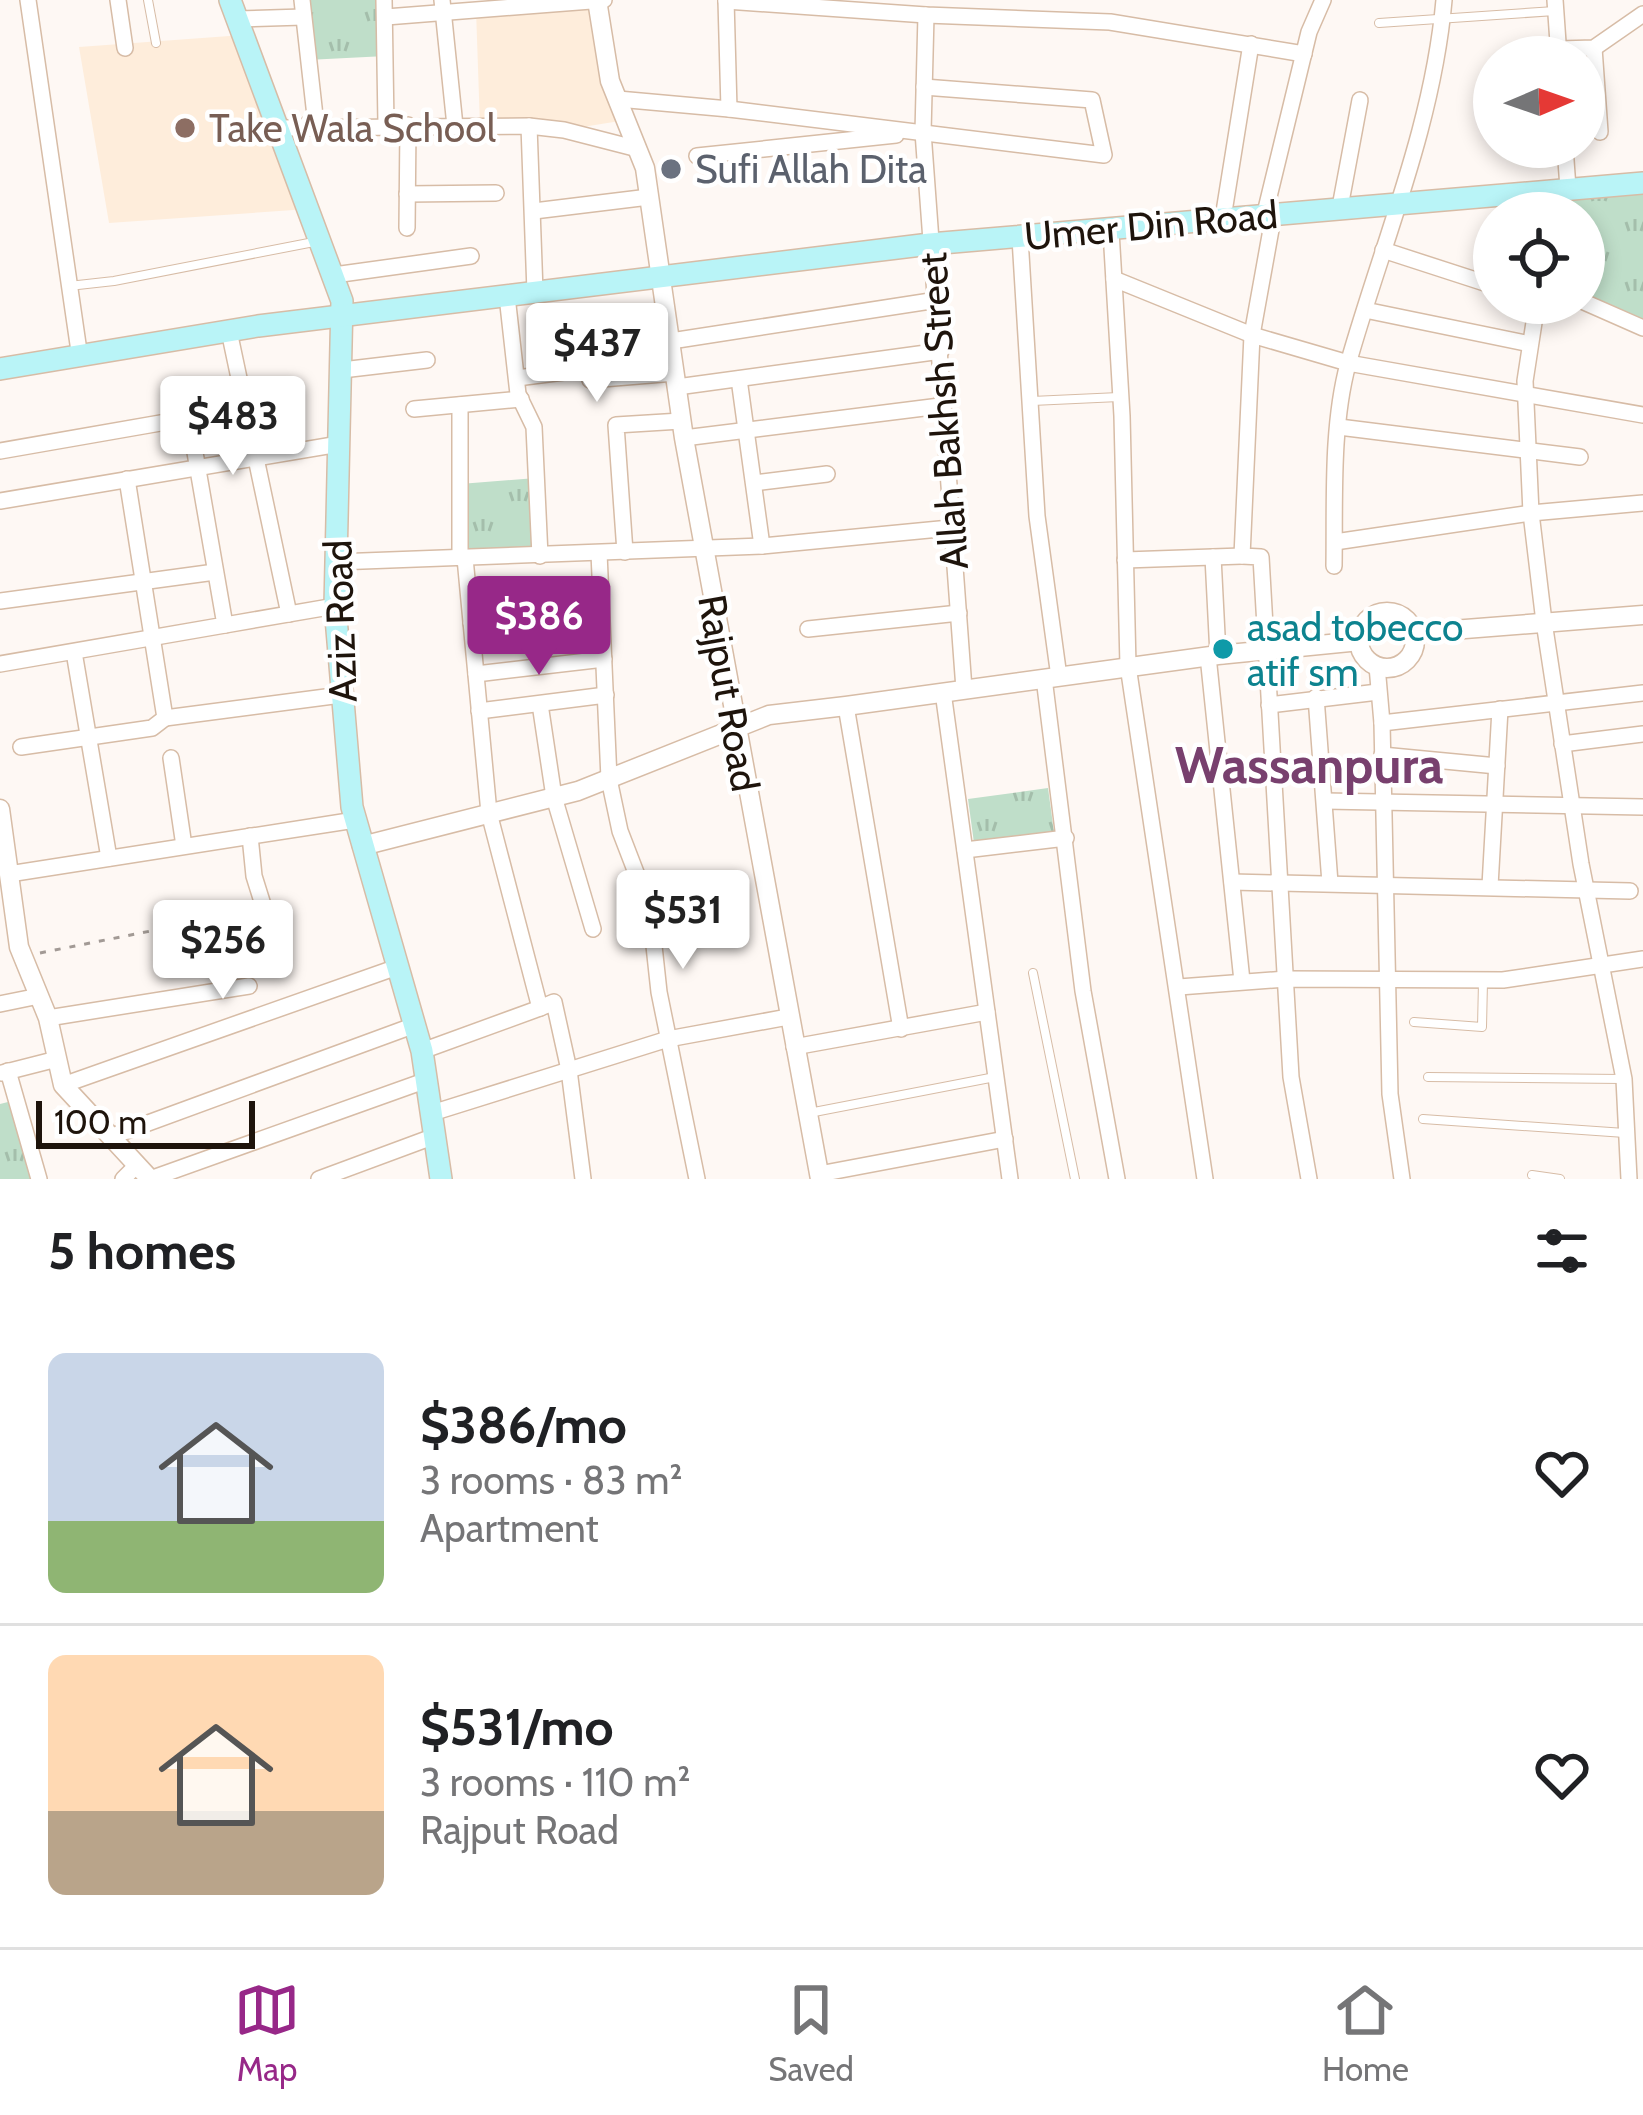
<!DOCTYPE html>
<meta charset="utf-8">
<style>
body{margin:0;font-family:Cabin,sans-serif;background:#f6f6f6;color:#202124;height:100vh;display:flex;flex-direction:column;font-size:45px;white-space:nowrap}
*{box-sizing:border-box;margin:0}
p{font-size:39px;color:#757577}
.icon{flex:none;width:66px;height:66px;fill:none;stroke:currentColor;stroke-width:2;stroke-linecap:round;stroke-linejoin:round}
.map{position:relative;height:1179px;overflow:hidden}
.side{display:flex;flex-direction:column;background:#fff;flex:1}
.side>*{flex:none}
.needle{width:78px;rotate:88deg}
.controls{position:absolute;left:1473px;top:36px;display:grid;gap:24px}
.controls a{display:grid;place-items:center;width:132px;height:132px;border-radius:50%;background:#fff;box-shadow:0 6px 18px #0003;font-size:60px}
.scale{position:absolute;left:36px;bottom:30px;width:219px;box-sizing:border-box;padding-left:12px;border:6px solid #1e140c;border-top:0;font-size:33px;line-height:42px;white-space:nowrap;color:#1e140c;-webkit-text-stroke:9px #fff;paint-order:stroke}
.price{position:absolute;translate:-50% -102px;padding:0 27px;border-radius:12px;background:#fff;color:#222;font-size:39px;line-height:78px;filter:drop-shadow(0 3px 6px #0008)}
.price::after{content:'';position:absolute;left:50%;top:72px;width:36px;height:27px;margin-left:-18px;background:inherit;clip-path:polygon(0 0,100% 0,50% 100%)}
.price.on{background:#972888;color:#fff}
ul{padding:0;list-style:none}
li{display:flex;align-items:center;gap:36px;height:300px;padding:0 48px}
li+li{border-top:3px solid #e0e0e0}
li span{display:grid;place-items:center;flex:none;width:336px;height:240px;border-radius:18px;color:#555}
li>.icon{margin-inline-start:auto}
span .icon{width:144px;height:144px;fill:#fffc;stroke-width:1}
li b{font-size:51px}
h2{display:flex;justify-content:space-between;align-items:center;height:144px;padding:0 48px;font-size:51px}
.dock{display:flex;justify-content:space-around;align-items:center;height:168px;border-top:3px solid #e0e0e0;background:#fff;font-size:33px;color:#757577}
.dock a{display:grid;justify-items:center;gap:6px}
.dock .on{color:#972888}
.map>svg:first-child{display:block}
.education{fill:#feeddb}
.park{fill:url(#park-tufts)}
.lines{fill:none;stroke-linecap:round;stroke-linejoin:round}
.service-casing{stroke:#d7bca6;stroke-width:10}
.minor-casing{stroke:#d7bca6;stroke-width:18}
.tertiary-casing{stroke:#d7bca6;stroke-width:21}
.secondary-casing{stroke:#d7bca6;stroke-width:24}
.path{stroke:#a29a95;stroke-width:3;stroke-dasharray:6 9;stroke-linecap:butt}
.service{stroke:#fff;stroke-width:8}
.minor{stroke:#fff;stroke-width:15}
.tertiary{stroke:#fff;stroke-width:18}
.secondary{stroke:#b9f4f7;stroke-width:21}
.education-dot{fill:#8d6e63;stroke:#fff;stroke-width:4.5}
.worship-dot{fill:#6b7280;stroke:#fff;stroke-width:4.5}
.culture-dot{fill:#0f9aa8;stroke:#fff;stroke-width:4.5}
.labels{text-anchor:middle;stroke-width:9;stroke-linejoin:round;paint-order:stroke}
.education-label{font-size:39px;fill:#785e54;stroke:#fff;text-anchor:start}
.worship-label{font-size:39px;fill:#5b616d;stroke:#fff;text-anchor:start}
.street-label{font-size:39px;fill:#1e140c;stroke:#fff}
.culture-label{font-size:39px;fill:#0d838f;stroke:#fff;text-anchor:start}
.district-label{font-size:51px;font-weight:bold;fill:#78406e;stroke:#fff}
</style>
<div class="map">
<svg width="1643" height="1179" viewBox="0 0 1643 1179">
<defs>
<pattern id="park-tufts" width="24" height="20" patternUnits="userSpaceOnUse" patternTransform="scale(3)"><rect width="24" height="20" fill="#bfdec9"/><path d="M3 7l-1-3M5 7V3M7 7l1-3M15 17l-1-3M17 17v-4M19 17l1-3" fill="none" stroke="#a4beab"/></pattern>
</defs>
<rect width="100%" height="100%" fill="#fef8f4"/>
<g class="education">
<polygon points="597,1 626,120 564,130 480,126 476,10"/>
<polygon points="243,35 308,209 109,223 79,47"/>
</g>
<g class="park">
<polygon points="302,0 382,0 386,56 307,60"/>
<polygon points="1643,185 1643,328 1584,302 1584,213 1539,213 1539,190"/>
<polygon points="536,478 540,556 460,558 460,484"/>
<polygon points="1048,788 1054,832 974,843 968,799"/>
<polygon points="16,1100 39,1179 0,1179 0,1104"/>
</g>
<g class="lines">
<g class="service-casing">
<g id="service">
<polyline points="148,0 156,43"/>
<polyline points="1379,23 1555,11"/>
<polyline points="69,286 114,281 319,241"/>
<polyline points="1032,401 1119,397"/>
<polyline points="1033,973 1075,1179"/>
<polyline points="1414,1022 1482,1027 1483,982"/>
<polyline points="1428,1077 1622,1079"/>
<polyline points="809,1113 995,1077"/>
<polyline points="1423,1119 1625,1133"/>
<polyline points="1532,1175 1560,1179"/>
</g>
</g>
<g class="minor-casing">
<g id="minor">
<polyline points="28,0 80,358"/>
<polyline points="118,0 125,48"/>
<polyline points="302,0 315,116 307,125"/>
<polyline points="384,0 386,125"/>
<polyline points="442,0 455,126"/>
<polyline points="726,0 729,109"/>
<polyline points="1555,0 1559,57"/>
<polyline points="726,1 926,15 1110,22 1304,54"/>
<polyline points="926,15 923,132 964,689"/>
<polyline points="386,17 604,0"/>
<polyline points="237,19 303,17"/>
<polyline points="1594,48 1600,132"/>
<polyline points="1559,49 1594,48 1643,14"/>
<polyline points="618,99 729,109 1104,155 1092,100 924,87"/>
<polyline points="529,126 535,292"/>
<polyline points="278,128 529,126 564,130 638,149"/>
<polyline points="1565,147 1568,188"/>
<polyline points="697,156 896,135"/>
<polyline points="407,194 496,193"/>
<polyline points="1340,207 1360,100"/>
<polyline points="534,211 649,197"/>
<polyline points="1265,213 1309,32 1323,0"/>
<polyline points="1274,213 1252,335 1242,556 1261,557 1291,1077 1309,1179"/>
<polyline points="1223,218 1251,44"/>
<polyline points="407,228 408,125"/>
<polyline points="1111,231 1122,416 1128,666 1205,1179"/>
<polyline points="1020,238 1037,516 1059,677"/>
<polyline points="1383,250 1494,286"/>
<polyline points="334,275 471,256"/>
<polyline points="1114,279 1252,335 1348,363 1643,415"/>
<polyline points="507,296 518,394 534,427 540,556"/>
<polyline points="1584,302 1643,328"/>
<polyline points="1537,303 1525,381 1531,513 1544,622 1581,864 1624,1079 1629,1179"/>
<polyline points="1365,310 1530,344"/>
<polyline points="229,331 289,614"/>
<polyline points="671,341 937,300"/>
<polyline points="342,370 427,360"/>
<polyline points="517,378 587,369 590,380 675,373"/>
<polyline points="739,379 762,546"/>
<polyline points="677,387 941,351"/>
<polyline points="414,409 521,399"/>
<polyline points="1339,427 1580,457"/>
<polyline points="684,438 940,406"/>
<polyline points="0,451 189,418 225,625 0,664"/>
<polyline points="754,483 827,474"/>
<polyline points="0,501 339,444"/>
<polyline points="1335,542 1531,513 1643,503"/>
<polyline points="625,552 616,425 681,421"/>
<polyline points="599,553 609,779 620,831 650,909 659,992 697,1179"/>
<polyline points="1213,557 1218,655"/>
<polyline points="460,558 460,405"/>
<polyline points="465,558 489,813 540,1008 554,1002 569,1070 583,1179"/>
<polyline points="1125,560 1242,556"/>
<polyline points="336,562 762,546 950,528"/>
<path d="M1334,566C1335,502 1331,427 1348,364C1382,244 1433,126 1444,0"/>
<polyline points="0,601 215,572"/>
<polyline points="471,623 539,619"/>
<polyline points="225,625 335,606"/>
<polyline points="808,629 959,613"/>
<polyline points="74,652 109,858"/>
<polyline points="1208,656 1242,981"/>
<polyline points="1377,666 1382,723 1390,1094 1402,1179"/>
<polyline points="476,674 604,659"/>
<polyline points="1044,678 1083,991 1117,1179"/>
<polyline points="943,692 1010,1179"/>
<polyline points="1316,697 1330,883"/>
<polyline points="540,704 554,797 593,929"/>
<polyline points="1269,705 1378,692"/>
<polyline points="846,706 901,1029"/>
<polyline points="479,711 606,695"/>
<polyline points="165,718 341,695"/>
<polyline points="1382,723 1643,693"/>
<polyline points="1562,744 1643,734"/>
<polyline points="21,747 152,728 165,718 127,479"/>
<polyline points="1382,755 1497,766"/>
<polyline points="171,758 184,846"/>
<polyline points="1325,801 1643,807"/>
<polyline points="250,836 254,876 279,956"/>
<polyline points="965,850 1066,838"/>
<polyline points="9,874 355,820"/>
<polyline points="1232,882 1630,891"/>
<polyline points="1490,886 1500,709"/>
<polyline points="1179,987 1286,979 1503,980 1643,959"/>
<polyline points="0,1004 39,996"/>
<polyline points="48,1018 249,986"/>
<polyline points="794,1047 987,1012"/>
<polyline points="422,1051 540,1008"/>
<polyline points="8,1071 39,1179"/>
<polyline points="2,1073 57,1059"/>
<polyline points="63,1085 400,966"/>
<polyline points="432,1113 668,1039 788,1017"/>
<polyline points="110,1137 415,1025"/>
<polyline points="819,1174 1005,1139"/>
<polyline points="123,1179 137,1165"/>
<polyline points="150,1179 427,1080"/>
<polyline points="319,1179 435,1136"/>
</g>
</g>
<g class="tertiary-casing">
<g id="tertiary">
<polyline points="597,0 610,81 645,168 684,438 820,1179"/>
<circle cx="1387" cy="640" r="28"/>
<polyline points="1414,633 1643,615"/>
<polyline points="0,809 19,947 48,1018 63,1085 150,1179"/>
<polyline points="362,846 578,791 769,715 846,706 1218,655 1360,641"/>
</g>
</g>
<g class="secondary-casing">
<g id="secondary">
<polyline points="230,0 342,301 335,606 352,807 422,1051 441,1179"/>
<polyline points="0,369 258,326 930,244 1643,183"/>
</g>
</g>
<polyline class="path" points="40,953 221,917"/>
<use href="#service" class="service"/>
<use href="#minor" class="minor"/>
<use href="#tertiary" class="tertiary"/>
<use href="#secondary" class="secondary"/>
</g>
<circle class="education-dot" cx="185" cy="128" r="12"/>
<circle class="worship-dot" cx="671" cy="169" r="12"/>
<circle class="culture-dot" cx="1223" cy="649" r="12"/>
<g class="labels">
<g class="education-label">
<text x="209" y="142">Take Wala School</text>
</g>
<g class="worship-label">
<text x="695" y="183">Sufi Allah Dita</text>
</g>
<g class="street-label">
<text transform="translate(1151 225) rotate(-5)" y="14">Umer Din Road</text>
<text transform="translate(943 411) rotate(-94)" y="14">Allah Bakhsh Street</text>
<text transform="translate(340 621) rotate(-92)" y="14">Aziz Road</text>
<text transform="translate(729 693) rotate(80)" y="14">Rajput Road</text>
</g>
<g class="culture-label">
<text x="1247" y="641">asad tobecco<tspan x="1247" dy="45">atif sm</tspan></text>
</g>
<g class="district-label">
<text x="1309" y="783">Wassanpura</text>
</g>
</g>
</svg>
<div class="controls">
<a><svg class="needle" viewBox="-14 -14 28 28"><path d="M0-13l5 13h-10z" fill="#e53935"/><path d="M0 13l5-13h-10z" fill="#757577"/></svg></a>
<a><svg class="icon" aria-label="locate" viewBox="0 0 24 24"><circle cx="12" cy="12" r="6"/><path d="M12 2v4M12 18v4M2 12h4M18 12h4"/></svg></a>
</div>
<div class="scale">100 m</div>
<b class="price" style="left:597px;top:405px">$437</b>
<b class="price" style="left:233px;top:478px">$483</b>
<b class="price on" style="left:539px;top:678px">$386</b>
<b class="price" style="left:683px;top:972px">$531</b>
<b class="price" style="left:223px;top:1002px">$256</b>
</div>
<section class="side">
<h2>5 homes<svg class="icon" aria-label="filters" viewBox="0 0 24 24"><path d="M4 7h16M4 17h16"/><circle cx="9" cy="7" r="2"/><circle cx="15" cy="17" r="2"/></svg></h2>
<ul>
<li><span style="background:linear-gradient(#c9d6e8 70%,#8fb573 0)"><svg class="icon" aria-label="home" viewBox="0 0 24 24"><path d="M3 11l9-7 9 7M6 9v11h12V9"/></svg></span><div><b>$386/mo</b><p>3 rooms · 83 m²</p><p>Apartment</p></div><svg class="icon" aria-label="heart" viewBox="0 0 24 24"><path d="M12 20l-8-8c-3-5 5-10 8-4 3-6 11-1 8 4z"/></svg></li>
<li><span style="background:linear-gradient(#ffd9b3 65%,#b9a48a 0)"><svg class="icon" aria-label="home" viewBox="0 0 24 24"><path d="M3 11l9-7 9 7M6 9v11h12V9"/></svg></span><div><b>$531/mo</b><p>3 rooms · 110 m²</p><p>Rajput Road</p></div><svg class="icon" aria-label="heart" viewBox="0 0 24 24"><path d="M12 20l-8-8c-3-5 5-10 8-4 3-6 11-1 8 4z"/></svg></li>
</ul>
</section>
<nav class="dock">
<a class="on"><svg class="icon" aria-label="map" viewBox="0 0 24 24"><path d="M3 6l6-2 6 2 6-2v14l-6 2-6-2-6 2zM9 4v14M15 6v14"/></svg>Map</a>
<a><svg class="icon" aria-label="saved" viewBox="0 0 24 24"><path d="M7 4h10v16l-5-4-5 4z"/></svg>Saved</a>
<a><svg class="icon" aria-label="home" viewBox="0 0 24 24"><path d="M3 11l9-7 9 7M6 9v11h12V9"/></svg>Home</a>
</nav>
